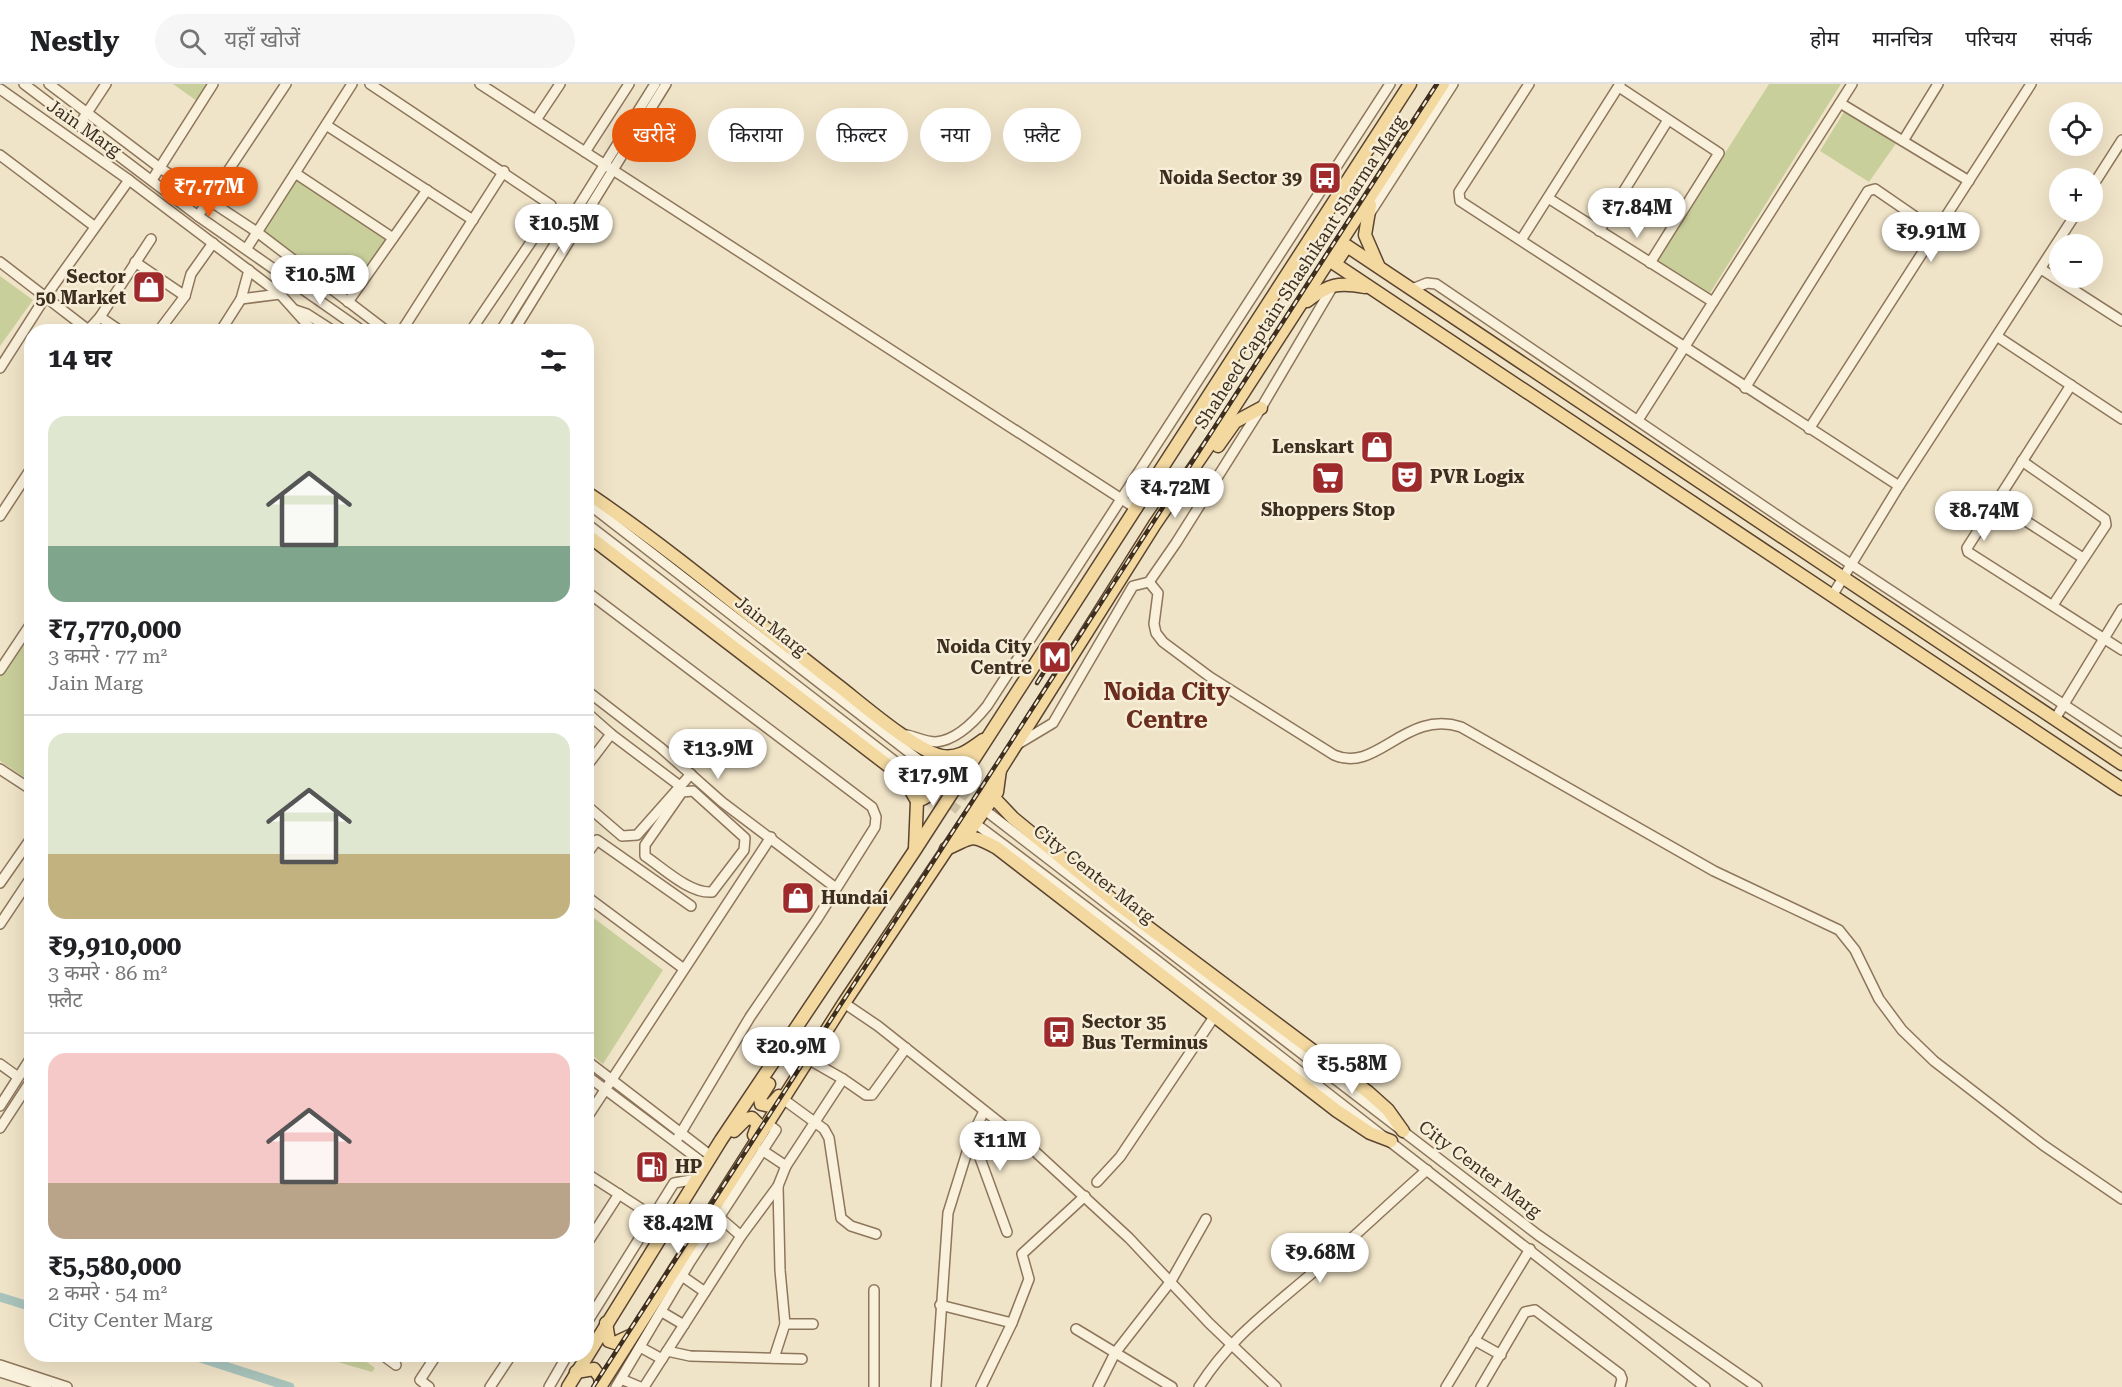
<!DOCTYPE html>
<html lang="hi">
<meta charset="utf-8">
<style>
body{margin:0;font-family:"Roboto Serif","Noto Sans Devanagari",serif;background:#f6f6f6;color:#202124;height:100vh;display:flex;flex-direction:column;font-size:22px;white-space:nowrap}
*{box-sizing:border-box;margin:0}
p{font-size:20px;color:#757577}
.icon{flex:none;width:33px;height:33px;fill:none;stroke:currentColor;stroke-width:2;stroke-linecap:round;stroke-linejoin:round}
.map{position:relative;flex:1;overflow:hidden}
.drawer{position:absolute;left:24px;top:240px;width:570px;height:1038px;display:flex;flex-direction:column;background:#fff;border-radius:24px;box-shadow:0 6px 24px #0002}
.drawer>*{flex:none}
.banner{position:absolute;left:612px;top:24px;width:570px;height:54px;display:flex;gap:12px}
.controls{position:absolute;left:2049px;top:18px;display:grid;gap:12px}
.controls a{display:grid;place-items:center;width:54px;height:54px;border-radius:50%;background:#fff;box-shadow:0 6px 24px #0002;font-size:30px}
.price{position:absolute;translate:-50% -51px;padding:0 14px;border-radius:21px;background:#fff;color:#222;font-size:20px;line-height:39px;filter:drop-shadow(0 2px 3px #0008)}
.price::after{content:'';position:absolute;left:50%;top:36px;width:18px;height:14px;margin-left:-9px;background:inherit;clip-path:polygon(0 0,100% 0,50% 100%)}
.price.on{background:#ea580c;color:#fff}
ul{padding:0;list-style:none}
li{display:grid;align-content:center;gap:12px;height:318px;padding:0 24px}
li+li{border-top:2px solid #e0e0e0}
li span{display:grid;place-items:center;height:186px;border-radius:18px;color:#555}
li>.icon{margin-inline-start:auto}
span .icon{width:108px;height:108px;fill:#fffc;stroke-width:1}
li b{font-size:26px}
h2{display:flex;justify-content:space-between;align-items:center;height:72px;padding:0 24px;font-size:26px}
.tag{padding:0 21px;border-radius:27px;background:#fff;box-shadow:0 6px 24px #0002;font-size:21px;line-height:54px}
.tag.on{background:#ea580c;color:#fff}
header{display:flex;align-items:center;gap:36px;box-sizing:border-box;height:84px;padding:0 30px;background:#fff;border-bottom:2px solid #e0e0e0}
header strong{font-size:28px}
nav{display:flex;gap:33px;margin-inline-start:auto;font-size:21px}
.search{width:420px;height:54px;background:#f6f6f6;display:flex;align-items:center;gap:15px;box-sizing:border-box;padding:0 21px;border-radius:33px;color:#757577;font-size:22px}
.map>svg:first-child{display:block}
.green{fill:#c9cf9b}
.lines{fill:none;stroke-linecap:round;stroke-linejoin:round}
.canal{stroke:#a9c4bc;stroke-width:9}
.minor-tunnel{stroke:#ccc0a6;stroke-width:9;stroke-dasharray:9 4.5;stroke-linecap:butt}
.minor-casing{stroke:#8d765c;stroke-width:12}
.major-casing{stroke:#5b4430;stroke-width:15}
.minor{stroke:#faf1dc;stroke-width:9}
.major{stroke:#f3d9a0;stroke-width:12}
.rail-casing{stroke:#3d2e20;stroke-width:4.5}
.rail{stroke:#f7eed8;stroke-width:2;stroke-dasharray:7;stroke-linecap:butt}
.labels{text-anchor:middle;stroke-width:5;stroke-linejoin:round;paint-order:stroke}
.street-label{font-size:18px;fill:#3d2e20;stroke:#f7eed8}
.poi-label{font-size:18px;font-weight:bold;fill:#3d2e20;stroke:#f7eed8;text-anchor:end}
.district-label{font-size:24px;font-weight:bold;fill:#6b2e1e;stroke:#f7eed8}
</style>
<header>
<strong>Nestly</strong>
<div class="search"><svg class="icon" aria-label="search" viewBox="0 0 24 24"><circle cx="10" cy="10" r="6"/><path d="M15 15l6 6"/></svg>यहाँ खोजें</div>
<nav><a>होम</a><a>मानचित्र</a><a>परिचय</a><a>संपर्क</a></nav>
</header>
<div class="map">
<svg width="2122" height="1303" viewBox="0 0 2122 1303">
<rect width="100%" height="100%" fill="#f0e4c8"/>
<g class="green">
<polygon points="173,0 208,0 197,17"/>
<polygon points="1769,0 1841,0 1710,209 1657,176"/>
<polygon points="1847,23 1897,58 1869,98 1820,67"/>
<polygon points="296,92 389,154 344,220 257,155"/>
<polygon points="0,192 33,216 0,262"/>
<polygon points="31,538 31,698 0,677 0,587"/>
<polygon points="587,829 663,886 603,980 587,967"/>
<polygon points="314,1271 357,1271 375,1284 372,1288"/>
</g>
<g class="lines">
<g class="canal">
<polyline points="0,1213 32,1223"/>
<polyline points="188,1270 290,1303"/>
</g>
<g class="minor-tunnel">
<polyline points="939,692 981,723"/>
<polyline points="930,704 971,736"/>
</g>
<g class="minor-casing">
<g id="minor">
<polyline points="24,0 198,132 364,248"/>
<polyline points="49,0 160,84 257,148 388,248"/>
<polyline points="370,0 551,121 552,127 470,248"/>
<polyline points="480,0 1137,425"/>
<polyline points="1529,0 1459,108 1460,117 1899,402"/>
<polyline points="1619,3 1719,69 1650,179"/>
<polyline points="0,5 129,96 280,210 314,248"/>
<polyline points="1840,19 1969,97"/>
<polyline points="536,36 560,0"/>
<polyline points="79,41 106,0"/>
<polyline points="326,41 473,136"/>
<polyline points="1903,57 1938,0"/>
<polyline points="585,68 629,0"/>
<polyline points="0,71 94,142"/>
<polyline points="295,89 393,154"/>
<polyline points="152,96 213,0"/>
<polyline points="2092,103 2122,56"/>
<polyline points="1548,114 1713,218"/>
<polyline points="1370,129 1453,0"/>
<polyline points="198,132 286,0"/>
<polyline points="1599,147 1668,36"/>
<polyline points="1521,156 1620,0"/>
<polyline points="247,164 352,0"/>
<polyline points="0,178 91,248"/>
<polyline points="135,178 185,212 191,190 213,159"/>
<polyline points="2041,185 2122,237"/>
<polyline points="1412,205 1427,199 1436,200 1799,446 2122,659"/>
<polyline points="241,215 280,210"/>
<polyline points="348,218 427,106"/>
<polyline points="295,226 307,230 335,248"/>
<polyline points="100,233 122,248"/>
<polyline points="89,245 100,233 151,155"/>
<polyline points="158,248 185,212"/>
<polyline points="220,248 241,215 249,186"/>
<polyline points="401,248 504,87"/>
<polyline points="500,248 655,0"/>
<polyline points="513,248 666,0"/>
<polyline points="1998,253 2122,335"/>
<polyline points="0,284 46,212 129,96"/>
<polyline points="2071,301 1967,464 1968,468 2122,566"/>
<polyline points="1745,304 1868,107 1875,105 1936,147"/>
<polyline points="1638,336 1852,0"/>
<polyline points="1809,345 2031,0"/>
<polyline points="2022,377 2105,435 2106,441 2053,521"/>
<polyline points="1995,417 2083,474"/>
<polyline points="586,418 937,690"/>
<polyline points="0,432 32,383"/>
<polyline points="586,439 927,702"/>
<path d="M1149,498L1158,509L1154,540L1156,549L1163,558L1210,593L1334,671C1377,690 1405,625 1461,643L1714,787L1839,846L1855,866L1879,915L1902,946L1934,977L2043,1061L2122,1115"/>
<polyline points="586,507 872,723 876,733 875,743 817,835 750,933 676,1057"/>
<polyline points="1832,512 1899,402 2077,128"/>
<polyline points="0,586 32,538"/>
<polyline points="586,606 661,664 722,718 836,804"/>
<polyline points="586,628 611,650"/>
<polyline points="2055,635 2122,525"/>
<path d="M907,651C916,653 926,658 936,658C957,656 975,637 987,622L1390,0"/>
<polyline points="1018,660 1053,639 1133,502 1149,498 1176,459 1261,324 1333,202"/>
<polyline points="586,683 611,650 680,702"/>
<polyline points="0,685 32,706"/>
<path d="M693,707L745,754L744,766L712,808C690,810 663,784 645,772V761L682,708Z"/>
<polyline points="586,721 622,752 637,751 691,690"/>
<polyline points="990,730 1538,1151 1757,1303"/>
<polyline points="980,743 1154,874 1705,1303"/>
<polyline points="586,771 597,756 691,822"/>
<polyline points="0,799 32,753"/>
<polyline points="586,812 684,885"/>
<polyline points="0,840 32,792"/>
<polyline points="844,919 878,942 1029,1062 1129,1154 1209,1239 1276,1303"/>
<polyline points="586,976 711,1072"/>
<polyline points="0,980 18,993"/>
<polyline points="586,991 706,1081"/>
<polyline points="843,995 866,1011 872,1011 906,964"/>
<polyline points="783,1015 824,1045 829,1054 841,1134 851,1142 876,1150"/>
<polyline points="0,1022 32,972"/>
<polyline points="984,1027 972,1052 1007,1148"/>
<polyline points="586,1035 771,753"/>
<polyline points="0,1044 32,995"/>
<polyline points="762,1066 786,1082"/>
<polyline points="586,1089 668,1142"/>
<polyline points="1097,1098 1120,1073 1214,933"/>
<polyline points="719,1133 741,1152"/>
<polyline points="586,1161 619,1110"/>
<polyline points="682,1192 705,1208"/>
<polyline points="940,1221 1012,1239"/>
<polyline points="662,1228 684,1241"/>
<polyline points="586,1240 674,1099 697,1095"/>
<polyline points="785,1240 813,1240"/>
<polyline points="1076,1245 1172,1303"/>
<polyline points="1474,1256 1501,1271"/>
<polyline points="640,1263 662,1275"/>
<polyline points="667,1267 690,1272 802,1275"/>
<polyline points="381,1270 396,1281"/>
<polyline points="774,1274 785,1240 780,1186 778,1102"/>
<polyline points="0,1281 67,1303"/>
<polyline points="0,1288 47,1303"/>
<polyline points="621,1295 640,1303"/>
<polyline points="429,1303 420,1296 437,1270"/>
<polyline points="490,1303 512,1270"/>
<polyline points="549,1303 568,1270"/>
<polyline points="616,1303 690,1178 776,1046 767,1039"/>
<polyline points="644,1303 741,1152 778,1102 786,1082 843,995 808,975"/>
<polyline points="874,1303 874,1206"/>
<polyline points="936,1303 948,1129 972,1052"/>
<polyline points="981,1303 1012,1239 1029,1195 1022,1170 1085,1112"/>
<polyline points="1098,1303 1115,1269 1171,1197 1206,1135"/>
<path d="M1199,1303C1227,1258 1264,1230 1304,1196C1346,1161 1386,1122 1427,1086"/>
<polyline points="1446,1303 1530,1165"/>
<polyline points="1481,1303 1525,1228 1535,1226 1620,1290 1622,1295 1620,1303"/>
</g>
</g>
<g class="major-casing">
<g id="major">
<polyline points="1370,121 1365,151 1378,181"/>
<path d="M1307,217C1329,200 1338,198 1365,203"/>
<polyline points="1218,362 1235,338 1261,324"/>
<path d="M586,408C675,468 756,538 840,603C863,621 916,667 942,672C959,675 970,665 983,656"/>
<polyline points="586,450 903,693 917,717 915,765"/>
<polyline points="2122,680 1347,162 1335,180 2122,705"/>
<polyline points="994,714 1013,734 1120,822 1368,1008 1388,1026 1403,1047"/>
<path d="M917,717C934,712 952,691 950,673"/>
<polyline points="964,755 997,708 1000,686"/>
<path d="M946,765C973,754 968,748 997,764L1337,1027L1370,1049L1391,1057"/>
<polyline points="769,1000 760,1014 761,1020 770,1022 779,1012"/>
<polyline points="734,1047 746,1035 752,1034 758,1040 754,1051"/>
<polyline points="606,1239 609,1257 615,1259 632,1251"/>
<polyline points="576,1288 594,1285 600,1293 601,1301"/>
<polyline points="568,1303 721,1056 915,766 1410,0"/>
<polyline points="600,1303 844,919 1000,686 1155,440 1216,351 1443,0"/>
</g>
</g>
<use href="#minor" class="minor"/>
<use href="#major" class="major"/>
<g class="rail-casing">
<g id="rail">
<polyline points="1037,599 1061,561"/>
<polyline points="593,1303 1437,0"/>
</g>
</g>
<use href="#rail" class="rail"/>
</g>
<defs>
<g id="bus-square" transform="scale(1.725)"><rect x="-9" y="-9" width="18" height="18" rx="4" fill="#9e2a2b" stroke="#f7eed8"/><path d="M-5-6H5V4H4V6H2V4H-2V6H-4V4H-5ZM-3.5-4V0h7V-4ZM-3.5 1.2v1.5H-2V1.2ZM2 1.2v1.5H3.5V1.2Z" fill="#fff"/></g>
<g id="shop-square" transform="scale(1.725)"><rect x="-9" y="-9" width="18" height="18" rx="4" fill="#9e2a2b" stroke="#f7eed8"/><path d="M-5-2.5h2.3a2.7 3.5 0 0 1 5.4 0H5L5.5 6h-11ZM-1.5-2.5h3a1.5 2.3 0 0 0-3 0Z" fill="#fff"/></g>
<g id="theatre-square" transform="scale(1.725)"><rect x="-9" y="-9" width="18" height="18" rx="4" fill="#9e2a2b" stroke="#f7eed8"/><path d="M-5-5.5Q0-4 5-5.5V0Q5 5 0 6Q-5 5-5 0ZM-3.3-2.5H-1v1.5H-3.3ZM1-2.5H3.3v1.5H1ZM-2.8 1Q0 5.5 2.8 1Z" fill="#fff"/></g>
<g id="supermarket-square" transform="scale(1.725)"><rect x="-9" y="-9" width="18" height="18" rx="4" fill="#9e2a2b" stroke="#f7eed8"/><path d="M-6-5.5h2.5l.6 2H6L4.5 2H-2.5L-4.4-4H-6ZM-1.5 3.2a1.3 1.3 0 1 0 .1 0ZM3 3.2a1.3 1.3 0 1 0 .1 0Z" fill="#fff"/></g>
<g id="metro-square" transform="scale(1.725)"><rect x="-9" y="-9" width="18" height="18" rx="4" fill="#9e2a2b" stroke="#f7eed8"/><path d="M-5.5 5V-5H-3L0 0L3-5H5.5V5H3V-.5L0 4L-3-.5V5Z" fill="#fff"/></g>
<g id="fuel-square" transform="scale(1.725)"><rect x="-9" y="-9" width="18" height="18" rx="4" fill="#9e2a2b" stroke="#f7eed8"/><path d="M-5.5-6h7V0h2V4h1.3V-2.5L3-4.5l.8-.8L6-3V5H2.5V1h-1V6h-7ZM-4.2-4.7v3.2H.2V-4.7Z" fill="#fff"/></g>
</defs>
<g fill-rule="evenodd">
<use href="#bus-square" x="1325" y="94"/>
<use href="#shop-square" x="149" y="203"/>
<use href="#shop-square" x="1377" y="363"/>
<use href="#theatre-square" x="1407" y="393"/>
<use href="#supermarket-square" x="1328" y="394"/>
<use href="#metro-square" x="1055" y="573"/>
<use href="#shop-square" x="798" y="814"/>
<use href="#bus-square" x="1059" y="948"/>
<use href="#fuel-square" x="652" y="1083"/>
</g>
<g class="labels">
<g class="street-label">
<text transform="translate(84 44) rotate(35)" y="6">Jain Marg</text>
<text transform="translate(1300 188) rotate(-57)" y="6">Shaheed Captain Shashikant Sharma Marg</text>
<text transform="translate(771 542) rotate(38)" y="6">Jain Marg</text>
<text transform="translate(1094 790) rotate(38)" y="6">City Center Marg</text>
<text transform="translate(1480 1085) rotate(37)" y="6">City Center Marg</text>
</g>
<g class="poi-label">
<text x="1302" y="100">Noida Sector 39</text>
<text x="126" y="199">Sector<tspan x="126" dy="21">50 Market</tspan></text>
<text x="1354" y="369">Lenskart</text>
<text x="1430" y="399" text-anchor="start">PVR Logix</text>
<text x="1328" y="432" text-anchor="middle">Shoppers Stop</text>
<text x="1032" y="569">Noida City<tspan x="1032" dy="21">Centre</tspan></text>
<text x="821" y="820" text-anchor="start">Hundai</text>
<text x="1082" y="944" text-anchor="start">Sector 35<tspan x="1082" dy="21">Bus Terminus</tspan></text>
<text x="675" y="1089" text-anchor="start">HP</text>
</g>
<g class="district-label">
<text x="1167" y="616">Noida City<tspan x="1167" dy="28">Centre</tspan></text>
</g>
</g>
</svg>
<div class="controls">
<a><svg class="icon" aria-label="locate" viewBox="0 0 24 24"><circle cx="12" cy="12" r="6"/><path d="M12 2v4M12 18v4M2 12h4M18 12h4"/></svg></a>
<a>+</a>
<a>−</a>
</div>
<b class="price on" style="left:209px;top:134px">₹7.77M</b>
<b class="price" style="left:1637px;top:155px">₹7.84M</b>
<b class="price" style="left:564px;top:171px">₹10.5M</b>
<b class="price" style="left:1931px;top:179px">₹9.91M</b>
<b class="price" style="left:320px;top:222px">₹10.5M</b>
<b class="price" style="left:1175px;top:435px">₹4.72M</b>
<b class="price" style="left:1984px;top:458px">₹8.74M</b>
<b class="price" style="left:718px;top:696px">₹13.9M</b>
<b class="price" style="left:933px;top:723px">₹17.9M</b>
<b class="price" style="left:791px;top:994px">₹20.9M</b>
<b class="price" style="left:1352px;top:1011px">₹5.58M</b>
<b class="price" style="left:1000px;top:1088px">₹11M</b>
<b class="price" style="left:678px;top:1171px">₹8.42M</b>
<b class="price" style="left:1320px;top:1200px">₹9.68M</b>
<div class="banner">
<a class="tag on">खरीदें</a>
<a class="tag">किराया</a>
<a class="tag">फ़िल्टर</a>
<a class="tag">नया</a>
<a class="tag">फ़्लैट</a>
</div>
<section class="drawer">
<h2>14 घर<svg class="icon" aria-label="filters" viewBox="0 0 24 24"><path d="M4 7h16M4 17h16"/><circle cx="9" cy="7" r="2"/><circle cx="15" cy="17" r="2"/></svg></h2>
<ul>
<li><span style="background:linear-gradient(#dfe7d0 70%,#7fa58c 0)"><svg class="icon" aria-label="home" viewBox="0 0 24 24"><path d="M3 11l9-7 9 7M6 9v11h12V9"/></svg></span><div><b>₹7,770,000</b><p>3 कमरे · 77 m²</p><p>Jain Marg</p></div></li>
<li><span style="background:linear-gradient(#dfe7d0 65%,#c2b280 0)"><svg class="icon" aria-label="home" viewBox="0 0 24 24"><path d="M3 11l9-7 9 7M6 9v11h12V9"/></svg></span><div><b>₹9,910,000</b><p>3 कमरे · 86 m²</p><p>फ़्लैट</p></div></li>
<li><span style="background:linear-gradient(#f6c9c9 70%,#b9a48a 0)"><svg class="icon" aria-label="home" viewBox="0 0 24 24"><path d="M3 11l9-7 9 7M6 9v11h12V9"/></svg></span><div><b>₹5,580,000</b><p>2 कमरे · 54 m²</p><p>City Center Marg</p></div></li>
</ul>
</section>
</div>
